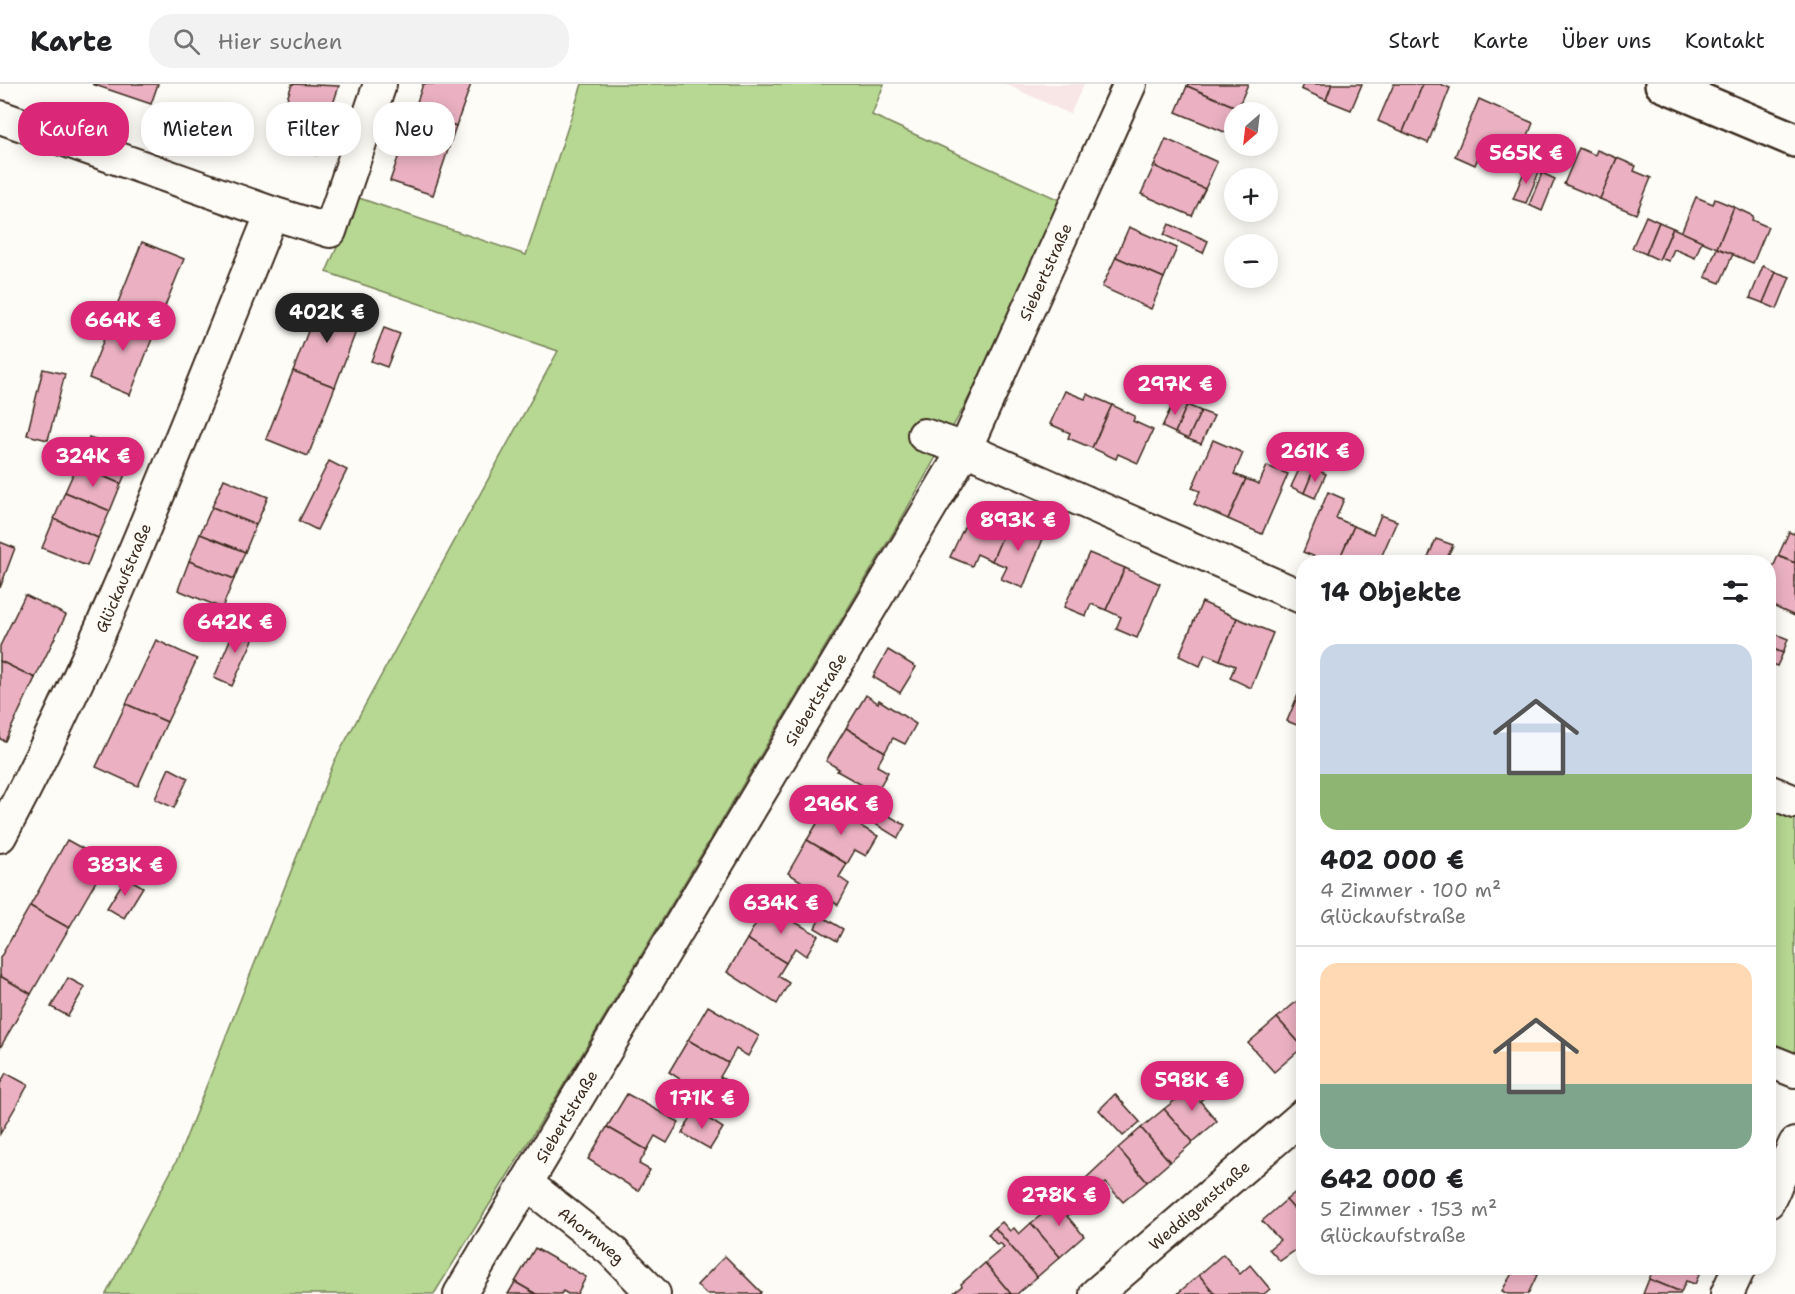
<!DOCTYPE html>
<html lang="de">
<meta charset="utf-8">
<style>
body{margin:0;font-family:"Shantell Sans",sans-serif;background:#f2f2f2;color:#202124;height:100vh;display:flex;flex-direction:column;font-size:22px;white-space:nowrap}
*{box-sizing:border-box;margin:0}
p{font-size:20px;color:#757577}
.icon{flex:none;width:33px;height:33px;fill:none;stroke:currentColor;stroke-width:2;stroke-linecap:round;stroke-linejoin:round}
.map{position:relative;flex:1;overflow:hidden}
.side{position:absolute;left:1296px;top:471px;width:480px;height:720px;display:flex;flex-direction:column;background:#fff;border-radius:24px;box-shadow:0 3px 15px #0003}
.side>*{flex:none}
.guide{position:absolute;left:18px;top:18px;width:570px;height:54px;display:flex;gap:12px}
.needle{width:39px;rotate:208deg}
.tools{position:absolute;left:1224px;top:18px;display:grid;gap:12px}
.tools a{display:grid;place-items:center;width:54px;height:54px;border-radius:50%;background:#fff;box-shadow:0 3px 15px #0003;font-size:30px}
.price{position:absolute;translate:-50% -51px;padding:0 14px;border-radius:21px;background:#db2777;color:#fff;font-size:20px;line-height:39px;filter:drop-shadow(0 2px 3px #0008)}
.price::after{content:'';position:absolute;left:50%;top:36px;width:18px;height:14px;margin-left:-9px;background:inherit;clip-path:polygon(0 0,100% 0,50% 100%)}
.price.on{background:#222;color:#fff}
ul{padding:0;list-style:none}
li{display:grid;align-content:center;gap:12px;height:318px;padding:0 24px}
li+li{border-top:2px solid #e0e0e0}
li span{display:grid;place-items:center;height:186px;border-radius:18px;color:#555}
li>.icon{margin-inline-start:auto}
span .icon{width:108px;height:108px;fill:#fffc;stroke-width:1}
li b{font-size:26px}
h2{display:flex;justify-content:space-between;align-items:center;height:72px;padding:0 24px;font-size:26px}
.pill{padding:0 21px;border-radius:24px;background:#fff;box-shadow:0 3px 15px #0003;font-size:21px;line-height:54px}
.pill.on{background:#db2777;color:#fff}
header{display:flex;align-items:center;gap:36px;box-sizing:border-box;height:84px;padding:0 30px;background:#fff;border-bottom:2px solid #e0e0e0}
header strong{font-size:28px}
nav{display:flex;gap:33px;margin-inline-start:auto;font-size:21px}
.search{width:420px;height:54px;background:#f2f2f2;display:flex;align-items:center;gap:15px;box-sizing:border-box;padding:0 21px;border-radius:24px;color:#757577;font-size:22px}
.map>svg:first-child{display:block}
.built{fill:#f8e6e7}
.green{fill:#b6d892;stroke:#788158;stroke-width:1.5}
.building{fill:#ebb1c2;stroke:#3b2a1e;stroke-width:1.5}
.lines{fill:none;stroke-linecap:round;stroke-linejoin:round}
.minor-casing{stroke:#3b2a1e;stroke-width:36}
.tertiary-casing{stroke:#3b2a1e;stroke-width:38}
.minor{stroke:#fdfcf7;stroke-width:32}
.tertiary{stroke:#fdfcf7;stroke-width:33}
.labels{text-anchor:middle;stroke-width:4.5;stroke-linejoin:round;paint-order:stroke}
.street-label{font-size:16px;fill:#3b2a1e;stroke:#fdfcf7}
</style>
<header>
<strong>Karte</strong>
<div class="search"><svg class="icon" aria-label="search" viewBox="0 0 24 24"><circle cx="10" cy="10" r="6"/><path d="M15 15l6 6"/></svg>Hier suchen</div>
<nav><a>Start</a><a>Karte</a><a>Über uns</a><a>Kontakt</a></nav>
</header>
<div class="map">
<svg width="1795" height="1210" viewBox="0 0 1795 1210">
<rect width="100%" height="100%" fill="#fdfcf7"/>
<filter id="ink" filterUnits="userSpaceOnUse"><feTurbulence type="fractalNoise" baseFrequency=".0167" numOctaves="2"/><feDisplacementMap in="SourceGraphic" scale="12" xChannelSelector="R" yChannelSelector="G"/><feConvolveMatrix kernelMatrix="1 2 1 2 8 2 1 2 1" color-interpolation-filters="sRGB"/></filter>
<g filter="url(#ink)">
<polygon class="built" points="1005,0 1084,0 1070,30"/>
<g class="green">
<polygon points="582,0 884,0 872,31 1064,118 965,321 899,439 560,1007 434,1210 106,1210 178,1074 334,678 558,267 326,188 359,114 526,171"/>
<polygon points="1769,725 1795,727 1795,977 1769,968"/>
</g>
<g class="building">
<polygon points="92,0 158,0 151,20"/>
<polygon points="292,0 339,2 316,71 273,57"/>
<polygon points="423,0 471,0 456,42 414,27"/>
<polygon points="1188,0 1248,0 1238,24 1187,2"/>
<polygon points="1303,0 1332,0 1326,16 1301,5"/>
<polygon points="1332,0 1362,0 1351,26 1326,16"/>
<polygon points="1394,0 1423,0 1403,48 1378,37"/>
<polygon points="1423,0 1440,0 1450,4 1428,59 1403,48"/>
<polygon points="1187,2 1238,24 1227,49 1176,28"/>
<polygon points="1479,15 1533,39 1516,82 1503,76 1500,83 1478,74 1475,81 1455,72"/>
<polygon points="414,27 456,42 433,111 390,97"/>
<polygon points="1166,55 1217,78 1205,105 1154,82"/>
<polygon points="1579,64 1595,71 1597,66 1617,74 1600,115 1564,100"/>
<polygon points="1617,74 1636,82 1634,87 1651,94 1636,130 1600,115"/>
<polygon points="1154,82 1205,105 1192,132 1141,110"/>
<polygon points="1526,83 1539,88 1526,119 1513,115"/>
<polygon points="1542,89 1555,95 1542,127 1529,121"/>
<polygon points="1696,113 1713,120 1715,115 1734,123 1717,164 1681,149"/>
<polygon points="1734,123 1753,132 1752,136 1768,143 1753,179 1717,164"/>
<polygon points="1646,132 1659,138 1646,170 1632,164"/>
<polygon points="1659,138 1673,144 1659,176 1646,170"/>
<polygon points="1169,140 1208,157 1203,169 1164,151"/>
<polygon points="1129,143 1177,164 1164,194 1116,173"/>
<polygon points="1673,144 1702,157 1695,174 1674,165 1669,177 1660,174"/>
<polygon points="142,158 184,175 157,242 115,226"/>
<polygon points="1717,164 1733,170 1720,199 1705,193"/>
<polygon points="1116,173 1164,194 1151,225 1102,203"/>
<polygon points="1763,182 1776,188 1763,219 1750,214"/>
<polygon points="1776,188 1790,193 1777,225 1763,219"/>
<polygon points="319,218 361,234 335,303 293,287"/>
<polygon points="115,226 157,242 130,311 89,294"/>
<polygon points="384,244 400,250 387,283 371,277"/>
<polygon points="43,285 65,290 48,356 27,351"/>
<polygon points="293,287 335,303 308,372 266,355"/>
<polygon points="1065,307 1085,315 1087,310 1112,321 1092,364 1068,354 1070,349 1050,340"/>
<polygon points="1175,315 1187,321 1175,349 1162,343"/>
<polygon points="1112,321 1135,332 1133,337 1153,346 1138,379 1118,370 1116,375 1092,364"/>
<polygon points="1187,321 1201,327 1188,355 1175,349"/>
<polygon points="1201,327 1214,332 1201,360 1188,355"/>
<polygon points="89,353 133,371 121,400 77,381"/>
<polygon points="1213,356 1243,369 1234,390 1246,395 1228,435 1194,420 1200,407 1192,404"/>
<polygon points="329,377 347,386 317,446 299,437"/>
<polygon points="1302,379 1314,385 1304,409 1291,403"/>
<polygon points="77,381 121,400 110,427 65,408"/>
<polygon points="1267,382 1288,390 1262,450 1228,435 1246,395 1259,400"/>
<polygon points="1314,385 1326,390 1315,414 1304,409"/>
<polygon points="224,395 268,413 256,441 212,423"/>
<polygon points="65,408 110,427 98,454 54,435"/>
<polygon points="1328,408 1344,415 1336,434 1354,442 1338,478 1328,478 1303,468"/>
<polygon points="975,420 1010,435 992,477 977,470 972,482 950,473"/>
<polygon points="212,423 256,441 245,468 200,450"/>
<polygon points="1381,431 1397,437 1379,478 1338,478 1354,442 1373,450"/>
<polygon points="54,435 98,454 87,482 42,464"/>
<polygon points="1010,435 1045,450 1023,504 1001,495 1007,483 992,477"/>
<polygon points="1795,447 1795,479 1778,472 1789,448 1794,450"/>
<polygon points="200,450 245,468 234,495 189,477"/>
<polygon points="1436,455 1453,461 1445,478 1426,478"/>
<polygon points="0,458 15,464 0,504"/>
<polygon points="1089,469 1125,484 1106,526 1091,520 1086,532 1064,523"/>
<polygon points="1778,472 1795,479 1795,532 1768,520 1768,508 1773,499 1768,497 1768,495"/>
<polygon points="189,477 234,495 222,524 178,506"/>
<polygon points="1125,484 1160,500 1137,554 1116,545 1121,533 1106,526"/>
<polygon points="25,511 66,531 35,594 0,577 0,562"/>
<polygon points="1202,518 1237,534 1220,576 1205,570 1200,582 1179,572"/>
<polygon points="1237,534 1273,549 1251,604 1230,594 1235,582 1220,576"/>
<polygon points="237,539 257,547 232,602 214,594"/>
<polygon points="1768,547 1788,555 1783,569 1768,563"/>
<polygon points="156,556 197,575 167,638 126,620"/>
<polygon points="1768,563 1783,569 1777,582 1768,579"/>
<polygon points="888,566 916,583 900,609 873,593"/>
<polygon points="0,577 35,594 5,657 0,655"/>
<polygon points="1303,599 1304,599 1304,644 1287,637"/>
<polygon points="866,611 878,619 879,616 916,640 905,660 893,654 885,668 846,644"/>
<polygon points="126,620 167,638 138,702 96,683"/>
<polygon points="846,644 885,668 877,682 888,688 876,709 837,687 839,685 826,677"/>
<polygon points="169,684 188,694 174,724 155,715"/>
<polygon points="827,723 878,752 866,772 855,766 847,780 807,756"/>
<polygon points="879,726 905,741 898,754 872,738"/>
<polygon points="67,756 107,778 69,844 30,822"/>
<polygon points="807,756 847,780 839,793 849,800 838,821 788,789"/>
<polygon points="126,793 143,803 124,834 107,824"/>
<polygon points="30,822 69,844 31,910 0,892 0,874"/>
<polygon points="766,822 818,851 806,872 795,864 786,879 747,855"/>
<polygon points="821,832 843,845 837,857 815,844"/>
<polygon points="747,855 786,879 778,892 789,899 777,920 727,888"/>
<polygon points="0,892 31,910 0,964"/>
<polygon points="68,894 85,903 68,932 51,923"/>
<polygon points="1304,911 1304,963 1303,963 1277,934"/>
<polygon points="708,922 759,952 748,972 736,965 728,979 688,956"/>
<polygon points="1277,934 1303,963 1274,988 1248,959"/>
<polygon points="688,956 728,979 720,993 731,999 718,1020 669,988"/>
<polygon points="6,989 28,1001 0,1050 0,1000"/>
<polygon points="1200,996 1210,1009 1200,1017 1217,1037 1193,1058 1164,1025"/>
<polygon points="627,1010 679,1038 667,1059 655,1052 647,1066 607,1043"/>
<polygon points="1115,1010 1140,1038 1123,1052 1099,1026"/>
<polygon points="1164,1025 1193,1058 1170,1078 1141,1044"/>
<polygon points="695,1026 723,1044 710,1065 682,1049"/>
<polygon points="607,1043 647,1066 639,1080 650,1086 638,1107 588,1075"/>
<polygon points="1141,1044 1170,1078 1147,1098 1118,1064"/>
<polygon points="1118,1064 1147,1098 1123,1118 1106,1099 1096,1107 1085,1095"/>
<polygon points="1304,1101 1304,1136 1286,1116"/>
<polygon points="1066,1112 1077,1124 1067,1132 1084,1152 1060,1173 1031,1139"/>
<polygon points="1286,1116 1304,1136 1304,1160 1280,1177 1269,1165 1280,1156 1262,1137"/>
<polygon points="1002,1138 1010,1147 1014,1144 1019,1150 1031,1139 1060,1173 1037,1193 995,1144"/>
<polygon points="995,1144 1037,1193 1017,1210 1011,1210 985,1179 1004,1163 1000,1159 997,1161 988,1150"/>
<polygon points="535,1164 586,1193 577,1210 568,1210 563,1207 561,1210 536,1210 515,1198"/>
<polygon points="1223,1170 1240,1190 1250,1181 1270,1205 1264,1210 1215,1210 1199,1191"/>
<polygon points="725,1172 761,1208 760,1210 706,1210 697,1201"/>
<polygon points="985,1179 1011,1210 952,1210 962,1202 961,1200"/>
<polygon points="1515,1184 1524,1184 1537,1191 1528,1210 1508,1210 1502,1207"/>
<polygon points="1654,1184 1702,1184 1695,1200 1686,1197 1681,1208 1649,1195"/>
<polygon points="1199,1191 1215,1210 1177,1210"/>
<polygon points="1649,1195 1681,1208 1680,1210 1643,1210"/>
<polygon points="515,1198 536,1210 508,1210"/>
</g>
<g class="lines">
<g class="minor-casing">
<g id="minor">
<polyline points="0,33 272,129 330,147 380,0"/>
<polyline points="924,351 965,365 1304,514"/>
<polyline points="1768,707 1795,718"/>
<path id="s1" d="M0,752C108,552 186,339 272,129"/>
<polyline points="1768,976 1795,987"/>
<path id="s2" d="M526,1099L612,1167L654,1210"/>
<polyline points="1768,1118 1795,1060"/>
<path id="s3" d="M460,1210L965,365L1130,0"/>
<path id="s4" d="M1096,1210L1304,1031"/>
<polyline points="1727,1210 1739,1184"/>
</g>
</g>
<g class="tertiary-casing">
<polyline id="tertiary" points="1662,0 1795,56"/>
</g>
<use href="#minor" class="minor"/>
<use href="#tertiary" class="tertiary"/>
</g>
</g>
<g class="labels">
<g class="street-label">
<text dy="6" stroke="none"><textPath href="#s3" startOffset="1179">Siebertstraße</textPath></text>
<text dy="6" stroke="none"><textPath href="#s1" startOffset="286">Glückaufstraße</textPath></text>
<text dy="6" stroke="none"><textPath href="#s3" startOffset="693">Siebertstraße</textPath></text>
<text dy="6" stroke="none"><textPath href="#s3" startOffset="207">Siebertstraße</textPath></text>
<text dy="6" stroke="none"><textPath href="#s4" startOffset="136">Weddigenstraße</textPath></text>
<text dy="6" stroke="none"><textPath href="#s2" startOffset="84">Ahornweg</textPath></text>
</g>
</g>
</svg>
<div class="tools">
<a><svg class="needle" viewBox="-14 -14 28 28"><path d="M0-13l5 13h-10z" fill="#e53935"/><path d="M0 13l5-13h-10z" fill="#757577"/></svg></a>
<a>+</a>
<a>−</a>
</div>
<b class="price" style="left:1526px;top:101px">565K €</b>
<b class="price on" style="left:327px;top:260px">402K €</b>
<b class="price" style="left:123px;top:268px">664K €</b>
<b class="price" style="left:1175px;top:332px">297K €</b>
<b class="price" style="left:1315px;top:399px">261K €</b>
<b class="price" style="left:93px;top:404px">324K €</b>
<b class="price" style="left:1018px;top:468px">893K €</b>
<b class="price" style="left:235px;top:570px">642K €</b>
<b class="price" style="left:841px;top:752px">296K €</b>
<b class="price" style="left:125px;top:813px">383K €</b>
<b class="price" style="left:781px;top:851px">634K €</b>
<b class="price" style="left:1192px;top:1028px">598K €</b>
<b class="price" style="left:702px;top:1046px">171K €</b>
<b class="price" style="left:1059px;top:1143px">278K €</b>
<div class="guide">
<a class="pill on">Kaufen</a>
<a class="pill">Mieten</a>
<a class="pill">Filter</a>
<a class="pill">Neu</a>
</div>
<section class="side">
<h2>14 Objekte<svg class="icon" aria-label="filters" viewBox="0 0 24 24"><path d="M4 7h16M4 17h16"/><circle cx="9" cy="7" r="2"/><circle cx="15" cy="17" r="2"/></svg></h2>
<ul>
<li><span style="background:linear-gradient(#c9d6e8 70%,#8fb573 0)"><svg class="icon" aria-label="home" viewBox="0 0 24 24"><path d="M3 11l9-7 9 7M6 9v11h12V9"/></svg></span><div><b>402 000 €</b><p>4 Zimmer · 100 m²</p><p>Glückaufstraße</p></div></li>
<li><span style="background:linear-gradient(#ffd9b3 65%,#7fa58c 0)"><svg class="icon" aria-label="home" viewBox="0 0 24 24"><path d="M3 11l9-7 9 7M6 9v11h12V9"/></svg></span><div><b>642 000 €</b><p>5 Zimmer · 153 m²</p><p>Glückaufstraße</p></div></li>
</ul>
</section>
</div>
